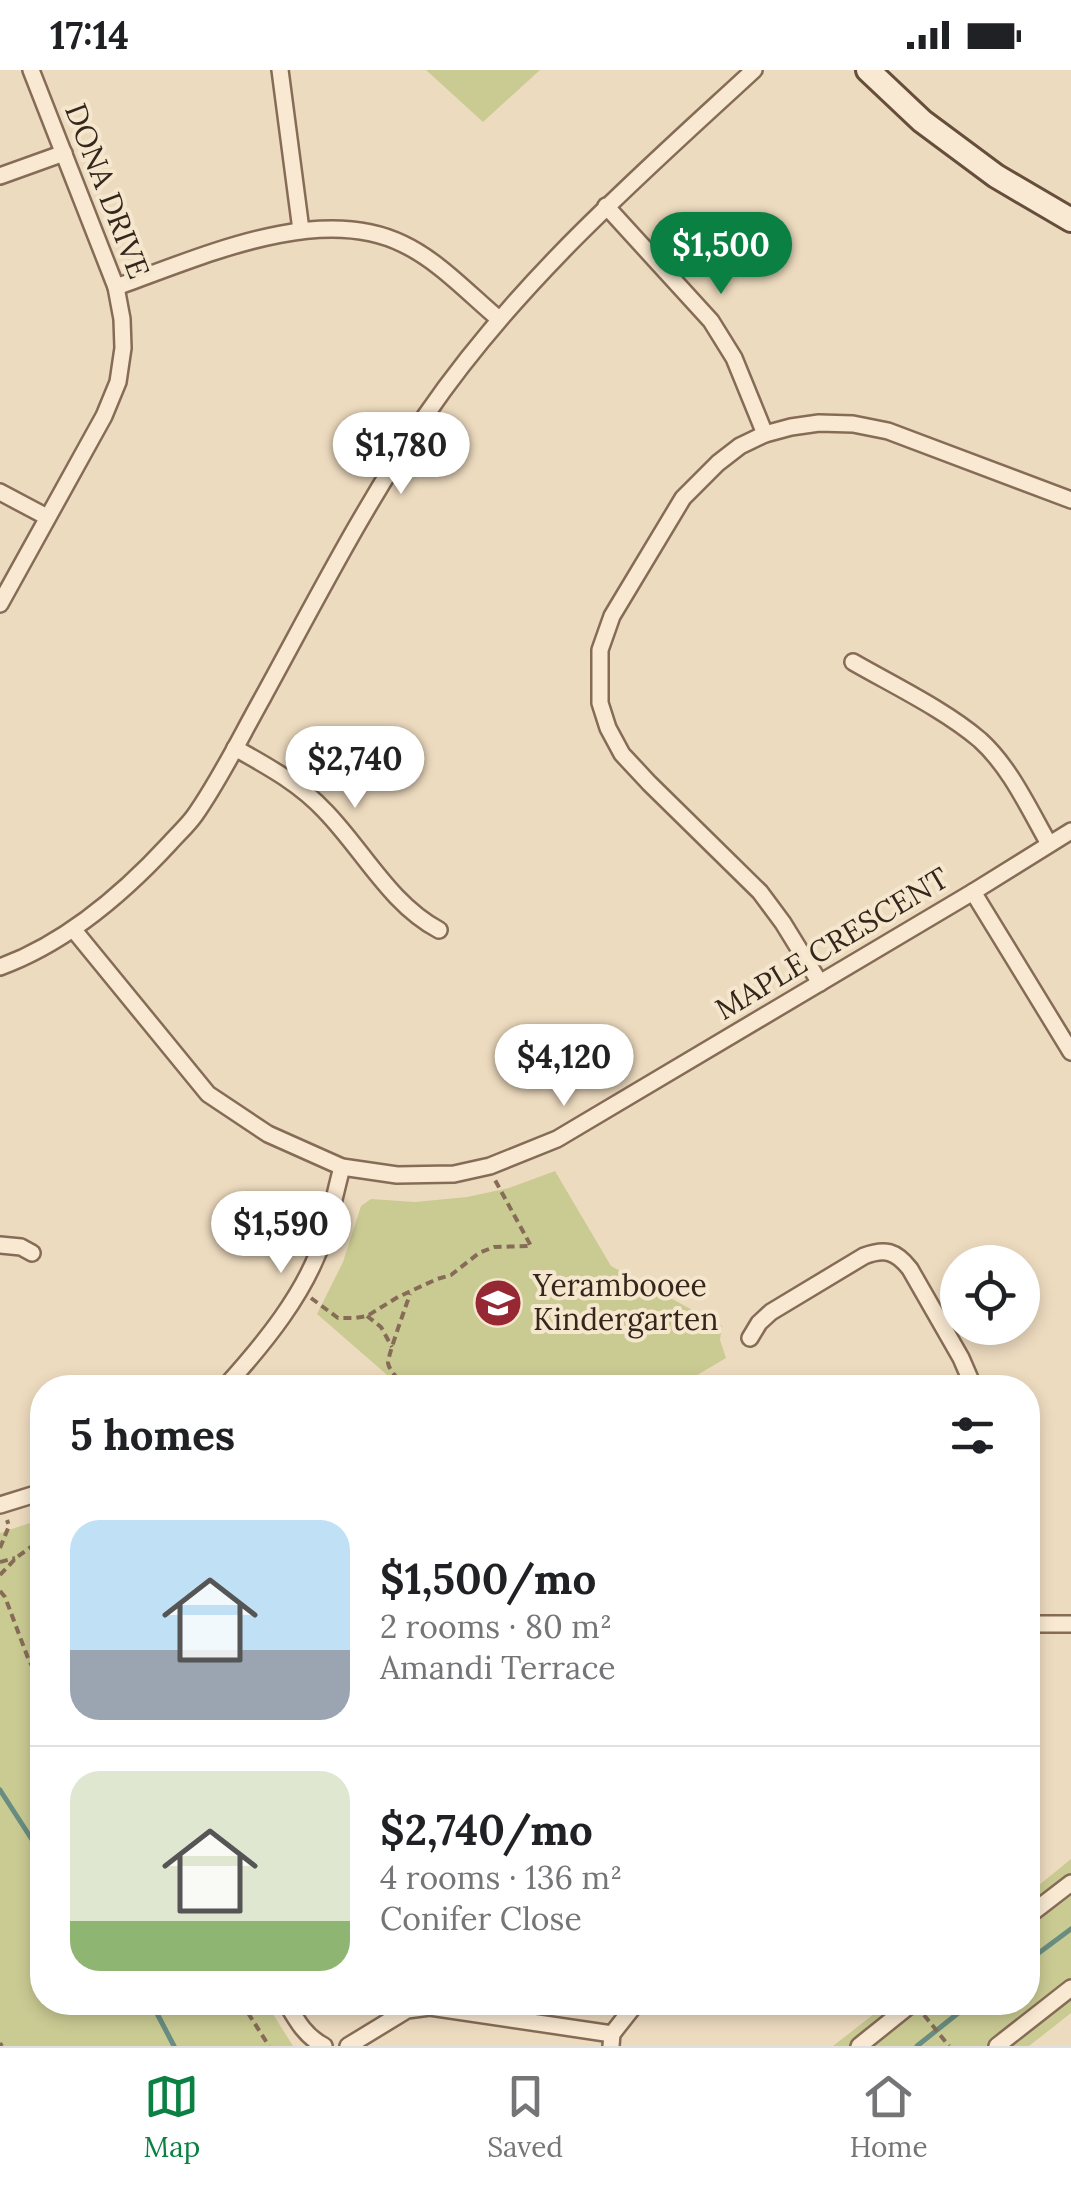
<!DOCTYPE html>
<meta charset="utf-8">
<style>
body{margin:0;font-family:Lora,serif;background:#f2f2f2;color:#202124;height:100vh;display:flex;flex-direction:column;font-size:38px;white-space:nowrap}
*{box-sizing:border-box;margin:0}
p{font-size:32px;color:#757577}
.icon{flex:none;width:55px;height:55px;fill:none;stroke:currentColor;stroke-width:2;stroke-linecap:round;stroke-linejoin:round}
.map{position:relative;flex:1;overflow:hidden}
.side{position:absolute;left:30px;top:1305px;width:1010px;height:640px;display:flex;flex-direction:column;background:#fff;border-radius:40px;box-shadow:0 5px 15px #0003}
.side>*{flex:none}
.fabs{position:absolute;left:940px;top:1175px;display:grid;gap:20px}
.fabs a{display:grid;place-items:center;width:100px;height:100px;border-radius:50%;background:#fff;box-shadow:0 5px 15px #0003;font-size:50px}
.price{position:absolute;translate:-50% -85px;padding:0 22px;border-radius:35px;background:#fff;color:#222;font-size:32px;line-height:65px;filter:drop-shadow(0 2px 5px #0008)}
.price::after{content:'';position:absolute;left:50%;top:60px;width:30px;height:22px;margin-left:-15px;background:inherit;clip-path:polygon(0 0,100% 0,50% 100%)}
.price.selected{background:#0b8043;color:#fff}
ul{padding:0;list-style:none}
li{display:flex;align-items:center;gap:30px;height:250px;padding:0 40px}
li+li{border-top:2px solid #e0e0e0}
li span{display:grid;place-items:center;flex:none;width:280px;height:200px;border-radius:30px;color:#555}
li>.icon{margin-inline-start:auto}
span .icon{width:120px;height:120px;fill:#fffc;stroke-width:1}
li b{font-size:42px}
h2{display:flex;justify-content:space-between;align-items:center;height:120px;padding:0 40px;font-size:42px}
.status{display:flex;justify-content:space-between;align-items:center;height:70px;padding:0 50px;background:#fff;direction:ltr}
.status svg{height:28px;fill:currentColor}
.menu{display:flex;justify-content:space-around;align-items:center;height:140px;border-top:2px solid #e0e0e0;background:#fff;font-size:28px;color:#757577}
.menu a{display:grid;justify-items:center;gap:5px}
.menu .selected{color:#0b8043}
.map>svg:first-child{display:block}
.green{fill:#cacb93}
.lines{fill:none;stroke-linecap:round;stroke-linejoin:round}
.stream{stroke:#698d81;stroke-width:5}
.street-casing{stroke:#866c57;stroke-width:20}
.secondary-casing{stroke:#674d3b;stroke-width:28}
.path{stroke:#866c57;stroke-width:4;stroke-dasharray:8 5;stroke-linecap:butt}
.street{stroke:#f9e9d2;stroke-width:15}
.secondary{stroke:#f9e9d2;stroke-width:22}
.labels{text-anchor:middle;stroke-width:8;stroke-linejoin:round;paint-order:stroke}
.street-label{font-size:30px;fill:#35261c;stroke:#f5e6ce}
.poi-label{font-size:30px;fill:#35261c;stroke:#f5e6ce;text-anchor:start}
</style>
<div class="status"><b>17:14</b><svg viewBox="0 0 49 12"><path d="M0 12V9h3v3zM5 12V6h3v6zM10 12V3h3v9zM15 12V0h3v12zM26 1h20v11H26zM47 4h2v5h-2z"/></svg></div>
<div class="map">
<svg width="1071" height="1976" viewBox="0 0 1071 1976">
<rect width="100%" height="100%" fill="#eddbbf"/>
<g class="green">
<polygon points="426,0 540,0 483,52"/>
<polygon points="555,1101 611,1196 722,1256 720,1270 726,1288 677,1317 401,1317 317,1244 343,1192 361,1136 371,1129 415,1132 467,1127 509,1118"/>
<polygon points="42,1449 42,1932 266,1933 293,1976 0,1976 0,1463"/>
<polygon points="1071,1789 1071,1943 1029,1976 833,1976 888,1933 1028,1932 1028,1824"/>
</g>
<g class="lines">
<g class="stream">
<polyline points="0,1720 42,1785"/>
<polyline points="1028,1891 1071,1859"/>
<polyline points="151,1932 174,1976"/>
<polyline points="917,1976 972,1932"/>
</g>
<g class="street-casing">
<g id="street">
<polyline points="280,0 301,160"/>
<polyline points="0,106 64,83"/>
<polyline points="606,136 711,251 734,288 765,364"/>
<path d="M116,217C199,188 318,132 403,174C439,191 469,224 499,249"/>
<polyline points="0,422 47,447"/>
<polyline points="0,534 104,346 118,312 123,278 122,249 116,217 31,0"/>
<path d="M853,592C893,615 945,640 980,670C1010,697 1029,739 1049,774"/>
<path d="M235,678C267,696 299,713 325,741C363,780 390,834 439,860"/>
<polyline points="973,822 1071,982"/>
<polyline points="73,859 208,1024 268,1064 342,1097 397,1105 454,1104 490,1096 557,1069 973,822 1071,761"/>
<path d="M0,897C66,873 123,824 170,773C178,764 188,755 195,745C221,708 241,666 263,627C315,532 365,434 426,345C517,212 637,108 754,0"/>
<polyline points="820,913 783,853 760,822 649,713 622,684 608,658 600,633 600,580 612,546 683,428 718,393 740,376 765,364 791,357 819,353 853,354 888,361 1071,430"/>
<polyline points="0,1175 21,1177 32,1183"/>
<path d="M750,1268L759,1253L771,1242L864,1186C885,1178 896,1181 910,1199L961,1288L974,1318"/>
<path d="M224,1318C263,1275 307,1222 324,1166C331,1144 336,1120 342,1097"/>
<polyline points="0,1435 42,1422"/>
<polyline points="1028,1554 1071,1554"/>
<polyline points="1028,1846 1071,1813"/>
<path d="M286,1932C297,1951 305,1966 324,1976"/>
<polyline points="348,1976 407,1940 430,1937 612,1964"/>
<polyline points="611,1976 612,1964 634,1936"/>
<polyline points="859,1976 914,1932"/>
<polyline points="997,1976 1071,1918"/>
</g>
</g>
<g class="secondary-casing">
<polyline id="secondary" points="868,0 922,51 996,106 1071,150"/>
</g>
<g class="path">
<polyline points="311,1228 338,1248 355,1248 367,1246 398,1227 437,1209 451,1205 479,1183 494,1177 531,1176 495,1110"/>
<polyline points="367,1246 381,1257 392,1277"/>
<path d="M408,1318C401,1311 390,1303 388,1293C387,1288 407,1233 410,1224"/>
<polyline points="0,1478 9,1456 7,1450"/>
<polyline points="0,1492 15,1488"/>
<polyline points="0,1505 17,1487 42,1469"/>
<polyline points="0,1521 5,1527 28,1588 42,1617"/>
<polyline points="241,1932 269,1976"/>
<polyline points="924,1945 949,1976"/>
<polyline points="0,1973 2,1976"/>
</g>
<use href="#street" class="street"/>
<use href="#secondary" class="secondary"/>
</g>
<defs>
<g id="school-disc" transform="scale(2.5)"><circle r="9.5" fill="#952832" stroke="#f5e6ce"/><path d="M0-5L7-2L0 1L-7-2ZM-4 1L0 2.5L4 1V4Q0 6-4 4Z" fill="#fff"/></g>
</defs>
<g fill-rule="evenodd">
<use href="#school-disc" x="498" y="1233"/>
</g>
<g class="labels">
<g class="street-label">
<text transform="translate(107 121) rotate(69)" y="10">DONA DRIVE</text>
<text transform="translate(832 874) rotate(-31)" y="10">MAPLE CRESCENT</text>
</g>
<g class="poi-label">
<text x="533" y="1226">Yerambooee<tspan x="533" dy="34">Kindergarten</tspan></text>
</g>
</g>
</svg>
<div class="fabs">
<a><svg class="icon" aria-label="locate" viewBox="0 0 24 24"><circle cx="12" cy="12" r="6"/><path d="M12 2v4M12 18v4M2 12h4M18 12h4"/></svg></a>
</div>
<b class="price selected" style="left:721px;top:227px">$1,500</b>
<b class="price" style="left:401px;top:427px">$1,780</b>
<b class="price" style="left:355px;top:741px">$2,740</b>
<b class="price" style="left:564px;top:1039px">$4,120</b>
<b class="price" style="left:281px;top:1206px">$1,590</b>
<section class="side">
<h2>5 homes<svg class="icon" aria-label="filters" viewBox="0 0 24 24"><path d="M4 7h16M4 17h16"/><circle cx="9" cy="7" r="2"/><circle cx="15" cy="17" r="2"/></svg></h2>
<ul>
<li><span style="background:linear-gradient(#bfe0f5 65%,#9aa5b1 0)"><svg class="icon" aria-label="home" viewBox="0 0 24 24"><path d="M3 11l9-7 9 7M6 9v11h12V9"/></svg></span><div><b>$1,500/mo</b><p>2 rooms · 80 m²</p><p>Amandi Terrace</p></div></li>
<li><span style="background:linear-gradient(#dfe7d0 75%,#8fb573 0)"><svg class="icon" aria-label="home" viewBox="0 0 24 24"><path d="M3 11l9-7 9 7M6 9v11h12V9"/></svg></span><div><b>$2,740/mo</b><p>4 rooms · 136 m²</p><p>Conifer Close</p></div></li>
</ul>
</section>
</div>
<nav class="menu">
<a class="selected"><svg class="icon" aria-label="map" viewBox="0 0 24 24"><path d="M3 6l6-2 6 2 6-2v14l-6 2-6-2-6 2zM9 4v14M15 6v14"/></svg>Map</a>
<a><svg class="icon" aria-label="saved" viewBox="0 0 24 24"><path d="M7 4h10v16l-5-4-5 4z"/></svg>Saved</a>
<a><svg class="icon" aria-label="home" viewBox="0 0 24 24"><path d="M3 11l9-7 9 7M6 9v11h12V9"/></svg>Home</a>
</nav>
